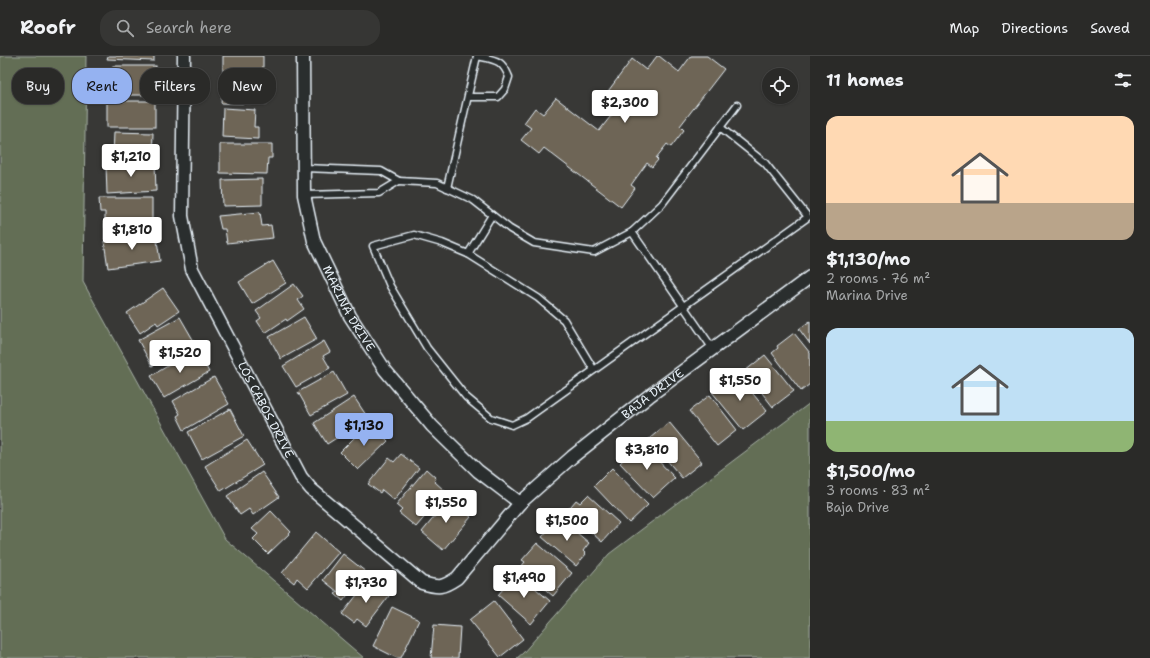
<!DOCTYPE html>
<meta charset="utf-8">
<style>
body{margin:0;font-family:"Shantell Sans",sans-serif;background:#363634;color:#f1f3f6;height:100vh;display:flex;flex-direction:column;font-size:15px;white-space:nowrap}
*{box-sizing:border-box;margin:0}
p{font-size:13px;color:#a5a7a8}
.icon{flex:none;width:22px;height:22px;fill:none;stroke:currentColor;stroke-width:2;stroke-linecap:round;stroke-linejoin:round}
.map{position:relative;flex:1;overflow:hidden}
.side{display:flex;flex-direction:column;background:#2a2a28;width:340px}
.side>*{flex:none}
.top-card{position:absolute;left:12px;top:12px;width:380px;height:36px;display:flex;gap:8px}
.fabs{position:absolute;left:762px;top:12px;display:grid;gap:8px}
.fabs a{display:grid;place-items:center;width:36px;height:36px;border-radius:50%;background:#2a2a28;box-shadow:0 1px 3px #0004,0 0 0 1px #464645;font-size:20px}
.price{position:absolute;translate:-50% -34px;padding:0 9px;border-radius:4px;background:#fff;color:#222;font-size:13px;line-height:26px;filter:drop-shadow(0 1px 2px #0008)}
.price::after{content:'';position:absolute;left:50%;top:24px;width:12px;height:9px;margin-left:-6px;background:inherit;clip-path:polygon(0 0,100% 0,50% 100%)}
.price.on{background:#95b2f1;color:#111}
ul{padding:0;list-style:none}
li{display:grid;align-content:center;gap:8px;height:212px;padding:0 16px}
li span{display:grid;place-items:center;height:124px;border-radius:12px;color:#555}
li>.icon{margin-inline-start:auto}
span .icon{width:72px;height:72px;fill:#fffc;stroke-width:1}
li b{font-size:17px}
h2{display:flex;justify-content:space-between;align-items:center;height:48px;padding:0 16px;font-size:17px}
.tag{padding:0 14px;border-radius:16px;background:#2a2a28;box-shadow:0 1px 3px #0004,0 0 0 1px #464645;font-size:14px;line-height:36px}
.tag.on{background:#95b2f1;color:#111}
header{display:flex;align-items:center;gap:24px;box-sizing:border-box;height:56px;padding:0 20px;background:#2a2a28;border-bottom:1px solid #464645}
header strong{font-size:19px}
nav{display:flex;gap:22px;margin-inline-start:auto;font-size:14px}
.search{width:280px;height:36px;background:#363634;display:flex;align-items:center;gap:10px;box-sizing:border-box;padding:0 14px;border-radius:16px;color:#a5a7a8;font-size:15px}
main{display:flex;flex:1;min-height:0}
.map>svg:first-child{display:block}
.green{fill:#636e55;stroke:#a6b0a6}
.building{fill:#6e6556;stroke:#e8f1f8}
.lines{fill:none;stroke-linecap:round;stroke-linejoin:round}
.service-casing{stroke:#e8f1f8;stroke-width:9}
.minor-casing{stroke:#e8f1f8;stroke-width:15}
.service{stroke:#2a2d2e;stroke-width:6}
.minor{stroke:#2a2d2e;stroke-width:12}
.labels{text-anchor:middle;stroke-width:3;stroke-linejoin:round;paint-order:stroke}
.street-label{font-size:12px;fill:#e8f1f8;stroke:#2a2d2e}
</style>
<header>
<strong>Roofr</strong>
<div class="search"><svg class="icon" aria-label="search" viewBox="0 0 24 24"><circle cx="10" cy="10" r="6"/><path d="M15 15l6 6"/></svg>Search here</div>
<nav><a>Map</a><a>Directions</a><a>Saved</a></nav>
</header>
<main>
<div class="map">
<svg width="810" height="602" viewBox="0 0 810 602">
<rect width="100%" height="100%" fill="#383836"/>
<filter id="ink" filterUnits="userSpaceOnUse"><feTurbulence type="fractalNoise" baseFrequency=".025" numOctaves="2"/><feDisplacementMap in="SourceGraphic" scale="8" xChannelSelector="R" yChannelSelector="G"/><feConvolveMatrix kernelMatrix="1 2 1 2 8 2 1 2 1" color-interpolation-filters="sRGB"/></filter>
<g filter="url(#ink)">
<g class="green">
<polygon points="0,0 86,0 83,226 225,483 364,602 0,602"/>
<polygon points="810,347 810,602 517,602 523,597 609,498"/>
</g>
<g class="building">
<polygon points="108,0 154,0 154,5 107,3"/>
<polygon points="223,0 263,0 263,16 223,17"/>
<polygon points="657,0 659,0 679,16 691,0 707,0 724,13 680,70 684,74 671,91 667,88 656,102 658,104 652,111 647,107 631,129 635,132 621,151 544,92 539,98 521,84 531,72 524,67 535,52 543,58 556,42 599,75 614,56 600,46 632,3 646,14"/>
<rect x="113" y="10" width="43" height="29"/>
<polygon points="223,21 269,23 267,48 221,47"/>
<rect x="107" y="45" width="48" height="26"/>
<polygon points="223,52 255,54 254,71 258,71 258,83 222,81"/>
<polygon points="114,76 153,77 152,103 113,102"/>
<polygon points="220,88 272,88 272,102 268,102 267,118 220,117"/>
<polygon points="155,107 156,135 107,138 106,109"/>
<polygon points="262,123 262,149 223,150 222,124"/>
<polygon points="99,142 152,142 152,172 105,172 105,156 100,156"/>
<polygon points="260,156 262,170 271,169 273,182 227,187 225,173 221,173 218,160"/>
<polygon points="156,178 160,205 108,212 104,185"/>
<polygon points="273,205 286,227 252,248 239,226"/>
<polygon points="294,228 303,240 298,244 304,253 287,265 286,263 265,277 257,265 261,262 256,255"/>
<polygon points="163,232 179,255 158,269 156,266 140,277 127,257"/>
<polygon points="180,261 195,287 152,310 138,284"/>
<polygon points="304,261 317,283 281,303 269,281"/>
<polygon points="810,265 810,288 799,273"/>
<polygon points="794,277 810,297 810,328 801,335 772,297 778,292 777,290"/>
<polygon points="324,285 330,296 323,300 330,312 296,331 283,310"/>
<polygon points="196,293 209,316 164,342 151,320"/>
<polygon points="765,299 794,335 773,351 745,315"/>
<polygon points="334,316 347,339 311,359 298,336"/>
<polygon points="736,317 767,355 743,374 712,336"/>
<polygon points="214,321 229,348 184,374 177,360 180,358 173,345"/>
<polygon points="710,339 737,374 717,390 689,355"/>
<polygon points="354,341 368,362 327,388 314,367"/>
<polygon points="230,353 244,380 202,403 188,376"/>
<polygon points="669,366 702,406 682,422 649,383"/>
<polygon points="366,370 374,377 377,374 388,385 358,414 340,396"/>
<polygon points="247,384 263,409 221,435 205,410"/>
<polygon points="641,387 675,422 653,442 620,407"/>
<polygon points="401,398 419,412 394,444 382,434 380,437 368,428 389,402 394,406"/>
<polygon points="612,412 648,449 629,467 594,430"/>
<polygon points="426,413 436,422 434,425 446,436 416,471 399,457 402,454 396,449"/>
<polygon points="262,416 279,441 253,459 249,453 240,459 227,440"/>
<polygon points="588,439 619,467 602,486 567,455 576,444 580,447"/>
<polygon points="449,443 471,461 443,494 422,476"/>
<polygon points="271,455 291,476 268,498 253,483 258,478 252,473"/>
<polygon points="562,464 589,487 583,495 586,498 576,510 542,481 550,472 553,475"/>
<polygon points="316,476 339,496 308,532 297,522 294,527 282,517"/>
<polygon points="537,487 572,517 553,540 520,512 525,506 522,504"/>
<polygon points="343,498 366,516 343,545 335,538 338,536 323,524"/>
<polygon points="520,519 550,545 531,568 498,539 508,527 511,530"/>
<polygon points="369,524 389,540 366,570 357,563 354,567 342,558"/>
<polygon points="494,545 523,583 500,601 470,564"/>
<polygon points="392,551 419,564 401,602 397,602 373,590"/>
<polygon points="434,569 460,571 458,602 431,602"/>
</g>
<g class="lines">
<g class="service-casing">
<g id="service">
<polyline points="399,125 437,127 473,144 510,173 534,187 594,196 632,176 662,148 737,49"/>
<path d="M447,132L477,0C495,4 502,3 509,21L505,33L498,41H468"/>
<polyline points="304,139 379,137 399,125 381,115 304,112"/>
<polyline points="492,159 468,198 442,187 414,179 373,190 390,230 427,292 466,341 491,362 512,369 527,362 808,161 765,107 720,71"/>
<polyline points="632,176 713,293"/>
<polyline points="468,198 538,242 564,264 594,314"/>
</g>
</g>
<g class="minor-casing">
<g id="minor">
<path id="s1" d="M184,0L182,160L192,213L301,421L311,433L422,527C439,532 442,532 457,522L520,447L572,401L649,340L810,221"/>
<path id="s2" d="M303,0L304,139L314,185L350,260L385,314L432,370L478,415L520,447"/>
</g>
</g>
<use href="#service" class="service"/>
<use href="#minor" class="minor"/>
</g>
</g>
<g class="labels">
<g class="street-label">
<text dy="4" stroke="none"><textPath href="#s2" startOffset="262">MARINA DRIVE</textPath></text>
<text dy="4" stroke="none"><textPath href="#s1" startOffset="917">BAJA DRIVE</textPath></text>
<text dy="4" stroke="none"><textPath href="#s1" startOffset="373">LOS CABOS DRIVE</textPath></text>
</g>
</g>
</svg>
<div class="fabs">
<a><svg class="icon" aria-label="locate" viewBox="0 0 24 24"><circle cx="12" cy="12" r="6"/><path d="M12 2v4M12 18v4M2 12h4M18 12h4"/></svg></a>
</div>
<b class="price" style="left:625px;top:68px">$2,300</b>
<b class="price" style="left:131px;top:122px">$1,210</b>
<b class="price" style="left:132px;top:195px">$1,810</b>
<b class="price" style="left:180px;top:318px">$1,520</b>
<b class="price" style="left:740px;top:346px">$1,550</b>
<b class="price on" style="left:364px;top:391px">$1,130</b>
<b class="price" style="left:647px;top:415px">$3,810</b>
<b class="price" style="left:446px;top:468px">$1,550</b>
<b class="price" style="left:567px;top:486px">$1,500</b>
<b class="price" style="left:524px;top:543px">$1,490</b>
<b class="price" style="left:366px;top:548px">$1,730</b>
<div class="top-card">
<a class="tag">Buy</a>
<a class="tag on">Rent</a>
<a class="tag">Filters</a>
<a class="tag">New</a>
</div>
</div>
<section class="side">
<h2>11 homes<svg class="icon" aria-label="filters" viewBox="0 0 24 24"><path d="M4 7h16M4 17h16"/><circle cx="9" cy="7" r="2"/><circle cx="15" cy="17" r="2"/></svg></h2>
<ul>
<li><span style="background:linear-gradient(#ffd9b3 70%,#b9a48a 0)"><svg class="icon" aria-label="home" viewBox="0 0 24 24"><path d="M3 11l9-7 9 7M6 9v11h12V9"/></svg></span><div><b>$1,130/mo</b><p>2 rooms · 76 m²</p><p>Marina Drive</p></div></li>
<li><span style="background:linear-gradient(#bfe0f5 75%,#8fb573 0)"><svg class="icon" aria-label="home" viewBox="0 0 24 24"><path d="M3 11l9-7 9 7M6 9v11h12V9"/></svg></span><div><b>$1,500/mo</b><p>3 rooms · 83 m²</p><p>Baja Drive</p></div></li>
</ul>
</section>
</main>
